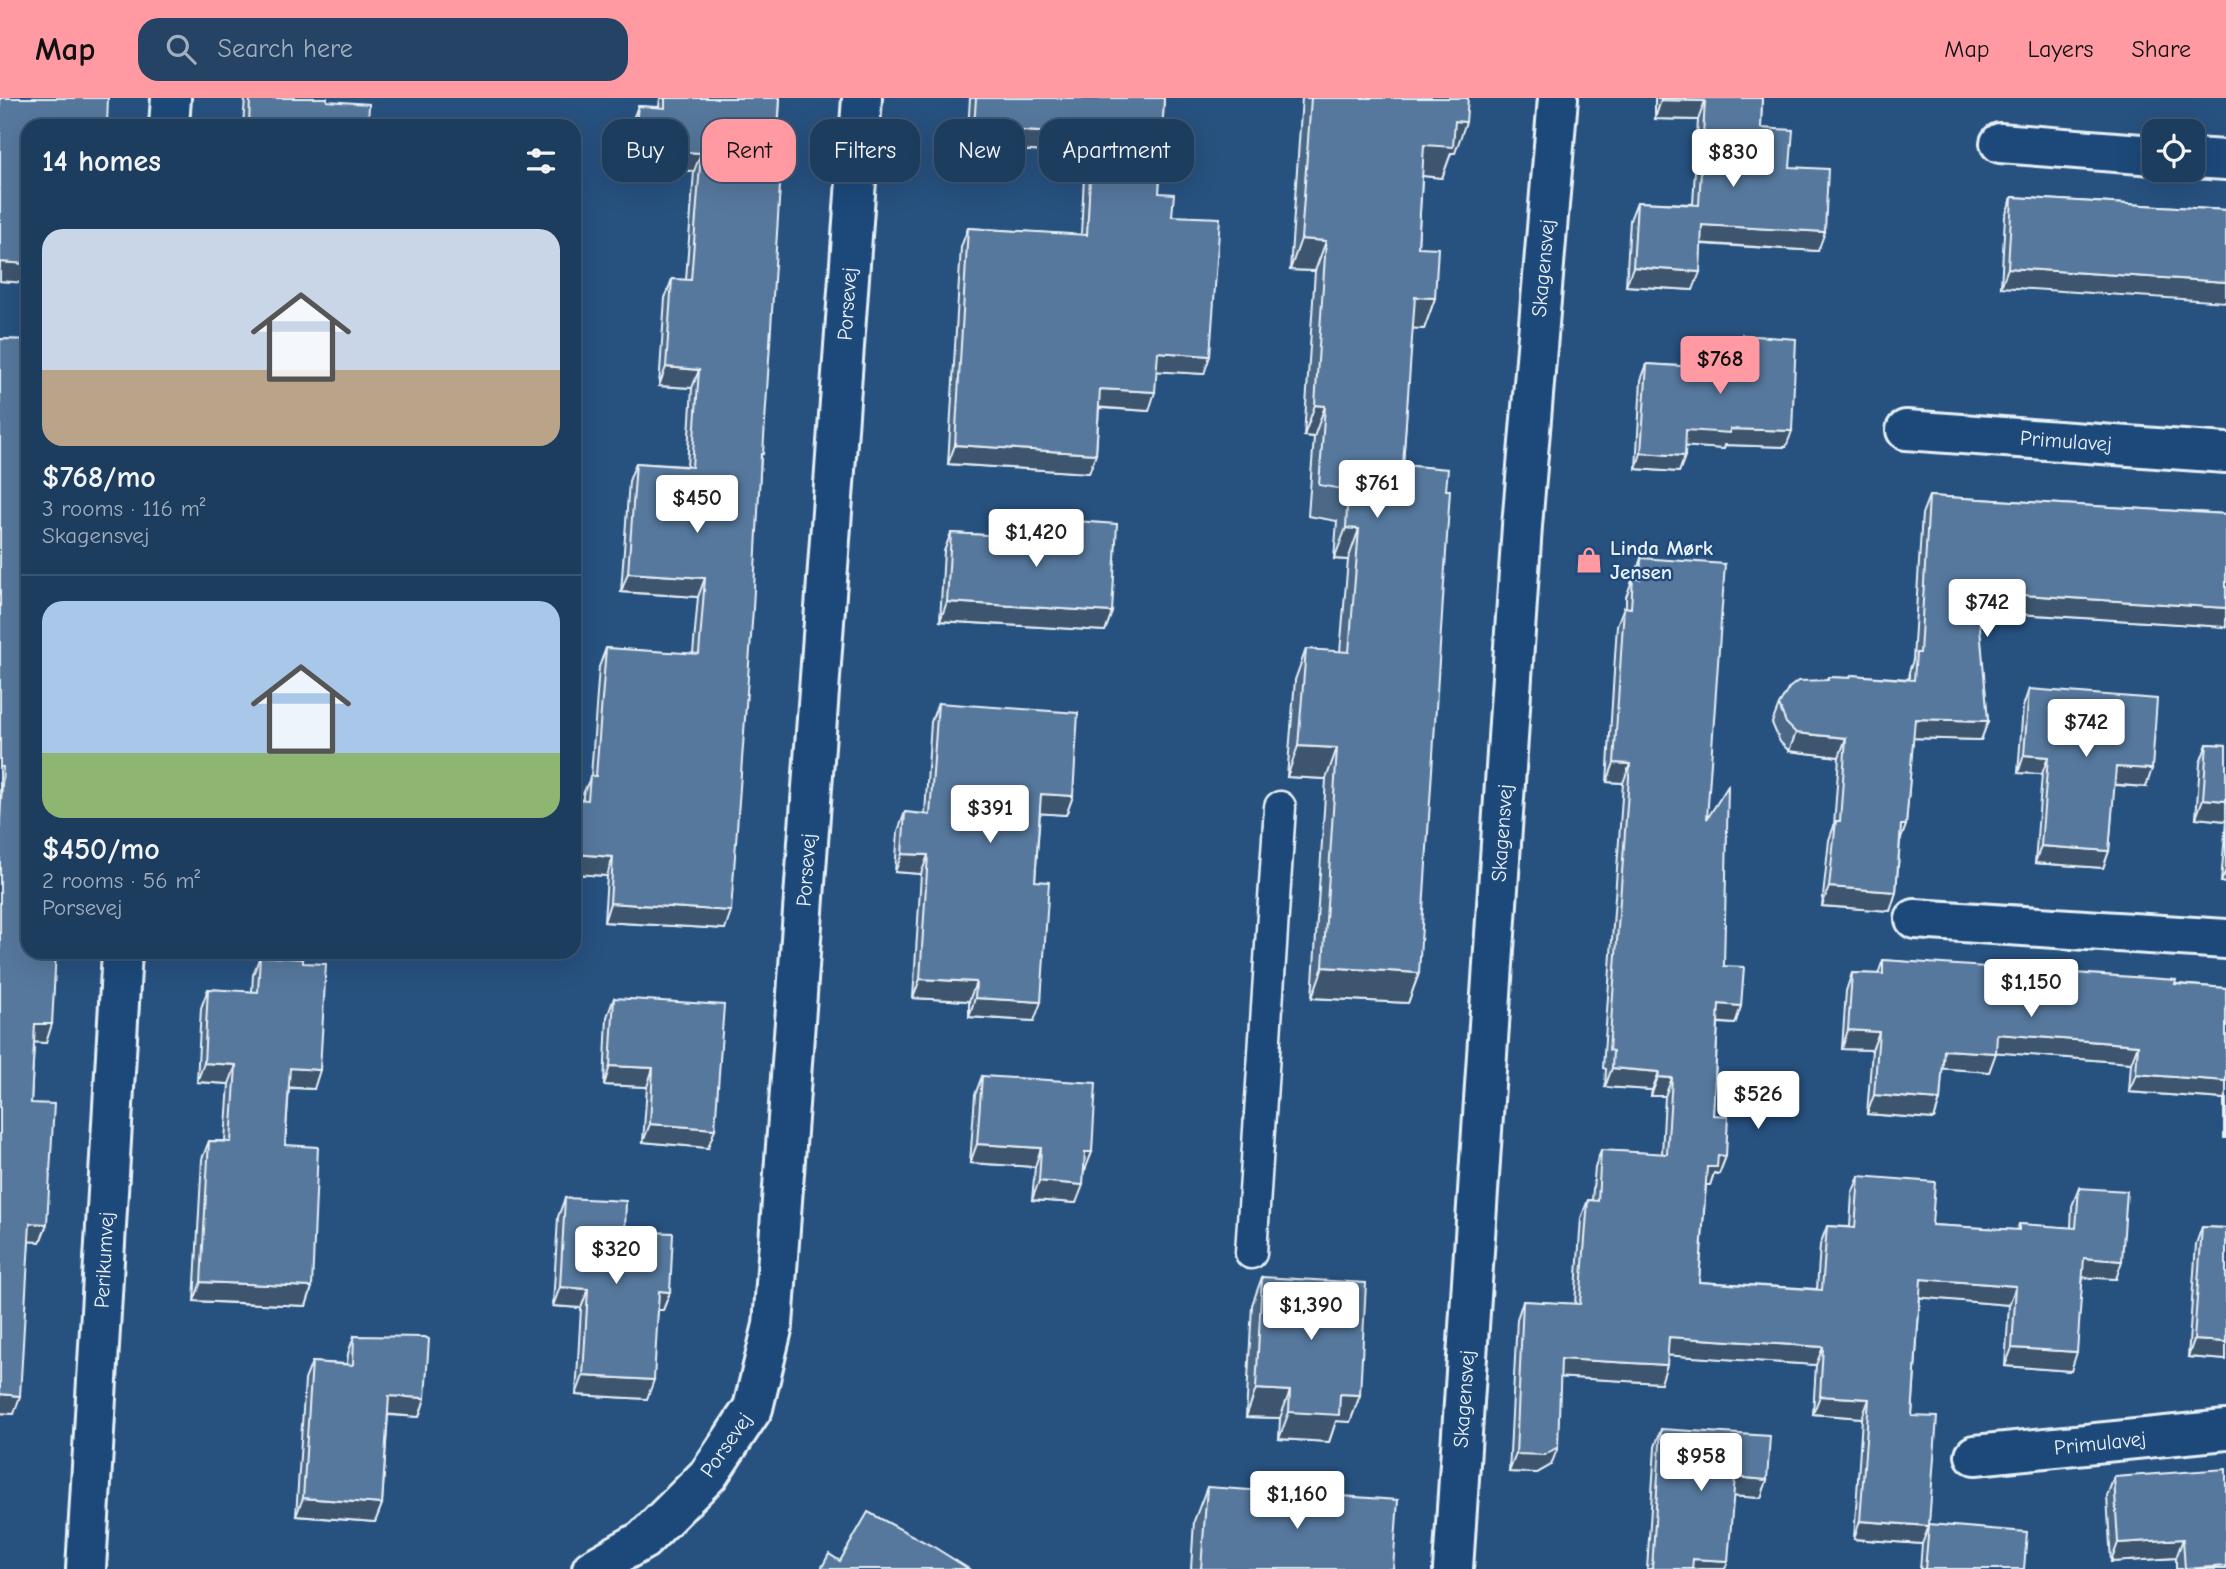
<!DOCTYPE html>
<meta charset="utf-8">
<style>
body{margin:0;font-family:"Comic Neue",sans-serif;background:#254465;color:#f1f3f6;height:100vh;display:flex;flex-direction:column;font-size:26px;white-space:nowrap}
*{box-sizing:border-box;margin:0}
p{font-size:23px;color:#a0aebd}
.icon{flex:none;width:38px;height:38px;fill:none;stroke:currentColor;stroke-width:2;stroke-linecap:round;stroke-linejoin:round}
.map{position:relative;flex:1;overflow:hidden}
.drawer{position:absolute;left:21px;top:21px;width:560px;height:840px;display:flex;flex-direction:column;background:#1d3d5f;border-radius:21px;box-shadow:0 7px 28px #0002,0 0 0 2px #3b5674}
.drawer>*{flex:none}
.hud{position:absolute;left:602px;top:21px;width:665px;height:63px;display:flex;gap:14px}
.buttons{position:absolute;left:2142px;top:21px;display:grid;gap:14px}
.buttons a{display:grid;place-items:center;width:63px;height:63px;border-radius:14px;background:#1d3d5f;box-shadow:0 7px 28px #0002,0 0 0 2px #3b5674;font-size:35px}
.price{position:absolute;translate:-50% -60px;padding:0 16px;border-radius:7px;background:#fff;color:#222;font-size:23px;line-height:46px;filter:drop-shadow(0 2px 4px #0008)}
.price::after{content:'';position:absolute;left:50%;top:42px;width:21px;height:16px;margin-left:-10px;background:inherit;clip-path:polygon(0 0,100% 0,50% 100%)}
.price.on{background:#ff9aa2;color:#111}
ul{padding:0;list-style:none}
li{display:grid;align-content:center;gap:14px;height:371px;padding:0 21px}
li+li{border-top:2px solid #3b5674}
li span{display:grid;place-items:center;height:217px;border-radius:21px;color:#555}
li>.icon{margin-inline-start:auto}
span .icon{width:126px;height:126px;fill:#fffc;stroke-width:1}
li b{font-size:30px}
h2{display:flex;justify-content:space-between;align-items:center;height:84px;padding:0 21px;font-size:30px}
.chip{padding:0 24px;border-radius:21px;background:#1d3d5f;box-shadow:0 7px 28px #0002,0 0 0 2px #3b5674;font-size:24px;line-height:63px}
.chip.on{background:#ff9aa2;color:#111}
header{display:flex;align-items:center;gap:42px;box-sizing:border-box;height:98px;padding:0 35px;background:#ff9aa2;color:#111}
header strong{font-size:33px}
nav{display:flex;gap:38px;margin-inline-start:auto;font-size:24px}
.search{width:490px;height:63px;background:#254465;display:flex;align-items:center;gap:18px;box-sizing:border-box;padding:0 24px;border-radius:21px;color:#a0aebd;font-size:26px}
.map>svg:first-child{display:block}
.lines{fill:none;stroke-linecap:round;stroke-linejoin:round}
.service-casing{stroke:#e8f1f8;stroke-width:35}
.minor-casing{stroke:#e8f1f8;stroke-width:44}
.tertiary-casing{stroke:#e8f1f8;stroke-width:44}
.service{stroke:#1f4a7a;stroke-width:30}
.minor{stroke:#1f4a7a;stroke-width:38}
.tertiary{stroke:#1f4a7a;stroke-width:38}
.wall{fill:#4b6787;stroke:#e8f1f8;stroke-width:2}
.shaded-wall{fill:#3d546e;stroke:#e8f1f8;stroke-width:2}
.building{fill:#57789d;stroke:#e8f1f8;stroke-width:2}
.labels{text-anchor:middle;stroke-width:5;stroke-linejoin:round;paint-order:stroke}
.street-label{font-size:21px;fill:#e8f1f8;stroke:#1f4a7a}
.poi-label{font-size:21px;font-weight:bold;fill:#e8f1f8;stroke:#1f4a7a;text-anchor:start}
</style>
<header>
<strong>Map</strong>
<div class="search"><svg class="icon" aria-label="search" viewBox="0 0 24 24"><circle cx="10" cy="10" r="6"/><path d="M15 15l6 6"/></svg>Search here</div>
<nav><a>Map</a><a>Layers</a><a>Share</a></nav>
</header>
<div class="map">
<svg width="2226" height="1471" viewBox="0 0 2226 1471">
<rect width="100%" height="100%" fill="#27517f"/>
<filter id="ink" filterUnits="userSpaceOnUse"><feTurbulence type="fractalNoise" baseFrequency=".0143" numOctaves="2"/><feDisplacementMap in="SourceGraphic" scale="14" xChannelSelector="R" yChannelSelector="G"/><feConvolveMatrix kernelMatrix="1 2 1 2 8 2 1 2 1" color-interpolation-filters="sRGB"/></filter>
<g filter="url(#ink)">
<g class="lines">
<g class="service-casing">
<polyline id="service" points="1251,1155 1280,709"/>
</g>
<g class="minor-casing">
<g id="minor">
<polyline points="169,28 171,0"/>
<polyline points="2000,45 2154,57"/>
<polyline points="2193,60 2226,62"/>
<polyline points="1906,332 2226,355"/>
<polyline points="1915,821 2226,841"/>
<polyline points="1975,1357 2226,1332"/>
<polyline points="86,1471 122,854"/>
<polyline points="592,1471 643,1442 709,1376 753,1310 773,1227 862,0"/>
</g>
</g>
<g class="tertiary-casing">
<polyline id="tertiary" points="1453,1471 1522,428 1558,0"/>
</g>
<use href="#service" class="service"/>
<use href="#minor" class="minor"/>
<use href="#tertiary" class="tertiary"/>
</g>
<g class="wall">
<polygon points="0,0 28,28 28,854 46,945 34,944 31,1005 47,1126 40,1144 29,1143 14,1316 0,1315 0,241 24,242 27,185 0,183"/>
<polygon points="245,0 327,0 327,3 368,28 243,28"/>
<polygon points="660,0 780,0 761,362 725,831 604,824 607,778 574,776 574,701 583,702 583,696 591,678 599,569 606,550 693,556 698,499 621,494 629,383 636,365 687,368 692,290 659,288 665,200 672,181 686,182 694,73 626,70 631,26 638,8 659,9"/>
<polygon points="970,0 1164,0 1159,95 1172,118 1204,276 1157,273 1149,313 1099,310 1096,356 1089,375 948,366 961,149 968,130 1081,137 1084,79 1079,79 1080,56 967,49"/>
<polygon points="1302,0 1468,0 1455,55 1451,55 1442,80 1422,78 1418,149 1435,200 1424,231 1412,230 1403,367 1419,875 1408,905 1312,900 1326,681 1287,679 1295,582 1306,551 1340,554 1348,462 1334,461 1337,423 1308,418 1314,339 1304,338 1315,173 1290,172"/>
<polygon points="1655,0 1762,0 1761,30 1790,69 1818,153 1701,146 1693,192 1626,188 1630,122 1637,104 1693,106 1698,22 1655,21"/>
<polygon points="2012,99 2226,112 2001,189 2005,118"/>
<polygon points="1742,237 1786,349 1725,347 1724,351 1685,348 1685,358 1679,374 1636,371 1641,282 1647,266 1735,271 1737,253"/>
<polygon points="1929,398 2226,416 2226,529 1978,513 1988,623 1981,642 1913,640 1906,727 1900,743 1896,794 1890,813 1822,808 1829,742 1834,728 1839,659 1789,653 1780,644 1772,625 1779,607 1827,582 1828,579 1850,580 1851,577 1909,581 1909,574 1913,562 1922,416"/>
<polygon points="1061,422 1112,514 1105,533 940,523 944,453 951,435 1054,441"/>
<polygon points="1641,460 1707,721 1724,868 1741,908 1735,926 1718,925 1713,1017 1726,1058 1719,1076 1714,1075 1710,1087 1706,1087 1699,1184 1817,1191 1820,1147 1827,1128 1850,1129 1852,1096 1859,1078 1932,1127 2017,1132 2019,1126 2071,1130 2072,1108 2079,1090 2116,1181 2083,1179 2071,1273 2005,1268 2009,1207 1920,1199 1912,1318 1929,1426 2024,1471 1920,1471 1922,1446 1854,1441 1862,1320 1813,1316 1816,1267 1668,1257 1661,1285 1560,1279 1551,1367 1537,1375 1509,1374 1517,1221 1523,1203 1575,1206 1581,1120 1588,1102 1592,1102 1595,1070 1601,1052 1662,1056 1665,998 1651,998 1652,992 1605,989 1606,971 1603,970 1623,685 1607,684 1617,527 1624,509 1626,509 1626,499 1633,480 1634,481"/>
<polygon points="2029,591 2146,689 2114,687 2109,753 2103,770 2035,765 2042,676 2018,675 2023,609"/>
<polygon points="938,605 1073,698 1066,717 1040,715 1035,783 1034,923 969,919 969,903 913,900 921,776 895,774 898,733 905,714 925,716 931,624"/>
<polygon points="2207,646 2226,647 2226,785 2221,784 2226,723 2196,720 2200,665"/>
<polygon points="260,858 314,991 289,990 285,1047 312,1189 306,1208 194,1203 202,1061 209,1043 225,1043 229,986 197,984 201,910 208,891 252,894 253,877"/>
<polygon points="1883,862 2226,890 2226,1040 2224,1040 2224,1001 2129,994 2131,965 1996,954 1989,974 1942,970 1940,1002 1934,1021 1867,1016 1872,952 1842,951 1846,893 1852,875 1878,876"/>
<polygon points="614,900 708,1050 643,1044 647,989 604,987 607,919"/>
<polygon points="982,978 1092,1054 1084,1072 1076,1105 1032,1102 1035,1069 970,1065 975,997"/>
<polygon points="565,1100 625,1133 670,1194 663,1212 658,1212 647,1301 576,1297 581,1210 553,1208 558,1119"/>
<polygon points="2202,1129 2226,1130 2226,1262 2188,1259 2196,1146"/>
<polygon points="1262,1179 1360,1297 1350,1324 1336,1323 1329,1344 1279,1341 1280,1320 1246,1319 1252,1207"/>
<polygon points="354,1238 425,1300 419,1319 388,1317 382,1406 375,1424 296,1418 305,1282 312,1264 347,1266 348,1256"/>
<polygon points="1661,1331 1767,1382 1761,1400 1733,1398 1725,1471 1647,1471 1655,1349"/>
<polygon points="2114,1379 2226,1471 2176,1471 2176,1460 2111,1464 2107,1398"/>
<polygon points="1207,1389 1393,1471 1191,1471 1194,1423"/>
</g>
<g class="shaded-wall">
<polygon points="1661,2 1705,3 1698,22 1655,21"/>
<polygon points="1455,23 1466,24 1455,55 1451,55 1442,80 1413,77 1424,47"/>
<polygon points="974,30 1087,37 1080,56 967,49"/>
<polygon points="633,51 701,55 694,73 626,70"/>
<polygon points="1085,60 1091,60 1084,79 1079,79"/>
<polygon points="1702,127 1825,134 1818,153 1695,145"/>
<polygon points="1301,141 1326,143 1315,173 1290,172"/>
<polygon points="0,164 28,166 27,185 0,183"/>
<polygon points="1633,169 1700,174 1693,192 1626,188"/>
<polygon points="2008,170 2226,184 2226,204 2001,189"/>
<polygon points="1415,199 1435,200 1424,231 1403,230"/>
<polygon points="1158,254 1210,258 1204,276 1151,273"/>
<polygon points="666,269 699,272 692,290 659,288"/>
<polygon points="1100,291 1155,294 1149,313 1093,309"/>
<polygon points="1315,307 1325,308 1314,339 1304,338"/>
<polygon points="1730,331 1792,333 1786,349 1725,347 1724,351 1680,348 1686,332"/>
<polygon points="955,347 1096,356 1089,375 948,366"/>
<polygon points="1641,355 1685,358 1679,374 1636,371"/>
<polygon points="1346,430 1359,431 1348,462 1334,461"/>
<polygon points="628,475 705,480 698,499 621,494"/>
<polygon points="1977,494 2226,510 2226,529 1970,513"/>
<polygon points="947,504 1112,514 1105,533 940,523"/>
<polygon points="1915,621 1988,623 1981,642 1908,640"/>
<polygon points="1796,635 1846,640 1839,659 1789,653"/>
<polygon points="1298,648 1337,650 1326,681 1287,679"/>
<polygon points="2024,657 2048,659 2042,676 2018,675"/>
<polygon points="1614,665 1630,666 1623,685 1607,684"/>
<polygon points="2116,669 2152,671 2146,689 2109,686"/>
<polygon points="1041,696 1073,698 1066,717 1034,715"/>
<polygon points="2203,701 2226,703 2226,723 2196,720"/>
<polygon points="1901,727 1906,727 1899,746"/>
<polygon points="2041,748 2109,753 2103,770 2035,765"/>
<polygon points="574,756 613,759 607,778 574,776"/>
<polygon points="902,756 928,757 921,776 895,774"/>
<polygon points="2226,772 2226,785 2221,784"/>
<polygon points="1829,789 1896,794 1890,813 1822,808"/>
<polygon points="610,805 731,813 725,831 604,824"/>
<polygon points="1323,869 1419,875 1408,905 1312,900"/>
<polygon points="920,881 976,884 969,903 913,900"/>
<polygon points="975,900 1041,904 1034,923 969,919"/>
<polygon points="1719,906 1741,908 1735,926 1713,924"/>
<polygon points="35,926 52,926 46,945 28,944"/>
<polygon points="1848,932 1879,934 1872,952 1842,951"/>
<polygon points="1997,936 2138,947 2131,965 1991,954"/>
<polygon points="1944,952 1996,955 1989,974 1937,970"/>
<polygon points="204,965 236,967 229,986 197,984"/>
<polygon points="610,968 653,970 647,989 604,987"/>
<polygon points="290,970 320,972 314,991 283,989"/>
<polygon points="1612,970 1659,974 1652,992 1605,989"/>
<polygon points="2136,976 2226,983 2226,996 2224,1001 2129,994"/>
<polygon points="1658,979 1672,980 1665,998 1651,998"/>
<polygon points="1874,997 1940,1002 1934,1021 1867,1016"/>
<polygon points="650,1026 715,1031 708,1050 643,1044"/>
<polygon points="977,1046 1041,1050 1035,1069 970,1065"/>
<polygon points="1085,1054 1092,1054 1085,1072 1079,1072"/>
<polygon points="1718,1057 1726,1058 1719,1076 1714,1075 1710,1087 1701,1087 1707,1069"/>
<polygon points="1039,1083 1083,1087 1076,1105 1032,1102"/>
<polygon points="30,1125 47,1126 40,1144 23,1143"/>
<polygon points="2084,1160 2122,1163 2116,1181 2077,1179"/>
<polygon points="1921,1181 2016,1188 2009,1207 1915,1199"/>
<polygon points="201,1184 312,1189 306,1208 194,1203"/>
<polygon points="560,1189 588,1191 581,1210 553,1208"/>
<polygon points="659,1193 670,1194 663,1212 652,1212"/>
<polygon points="1669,1239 1823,1249 1816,1267 1662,1257"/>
<polygon points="2194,1242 2226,1244 2226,1262 2188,1259"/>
<polygon points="2012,1250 2077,1254 2071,1273 2005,1268"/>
<polygon points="1561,1261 1667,1267 1661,1285 1554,1279"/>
<polygon points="583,1278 654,1282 647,1301 576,1297"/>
<polygon points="1256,1291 1290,1293 1280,1320 1246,1319"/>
<polygon points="0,1296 20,1298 14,1316 0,1315"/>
<polygon points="1340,1296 1360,1297 1350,1324 1336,1323 1329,1344 1279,1341 1289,1314"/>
<polygon points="389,1298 425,1300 419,1319 383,1316"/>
<polygon points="1820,1298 1869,1301 1862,1320 1813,1316"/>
<polygon points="1558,1349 1551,1367 1537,1375 1509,1374 1516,1356"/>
<polygon points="1735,1379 1767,1382 1761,1400 1728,1398"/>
<polygon points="303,1400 382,1406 375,1424 296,1418"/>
<polygon points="1860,1423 1929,1428 1922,1446 1854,1441"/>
<polygon points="2183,1441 2176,1460 2111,1464 2118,1445"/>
<polygon points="1693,1461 1728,1463 1725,1471 1689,1471"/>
<polygon points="2226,1468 2226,1471 2185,1471"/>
</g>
<g class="building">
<polygon points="0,0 108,0 107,28 28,28 28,166 0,164"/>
<polygon points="250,0 327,0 327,3 369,6 368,28 249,28"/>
<polygon points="665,0 780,0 777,47 782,47 781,72 763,356 761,356 753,511 731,813 610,805 613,759 574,756 574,701 588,702 590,678 596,678 606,550 699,556 705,480 628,475 636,365 692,369 699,272 666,269 672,181 691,182 701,55 633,51 638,8 665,10"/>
<polygon points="976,0 1164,0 1159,95 1174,96 1172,118 1220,120 1210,258 1158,254 1155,294 1100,291 1096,356 955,347 968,130 1087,137 1091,60 1085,60 1087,37 974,30"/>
<polygon points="1311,0 1468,0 1466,24 1455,23 1453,49 1424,47 1418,149 1438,150 1435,200 1415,199 1403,367 1448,371 1446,392 1450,392 1419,875 1323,869 1337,650 1298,648 1306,551 1349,554 1359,431 1346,430 1348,392 1319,387 1325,308 1315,307 1326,143 1301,141"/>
<polygon points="1662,0 1762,0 1761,30 1793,32 1790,69 1828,71 1825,134 1702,127 1700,174 1633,169 1637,104 1699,107 1705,3 1661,2"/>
<polygon points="2012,99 2226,112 2226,184 2008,170"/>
<polygon points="1742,237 1796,241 1792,333 1730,331 1730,335 1686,332 1685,358 1641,355 1647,266 1740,272"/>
<polygon points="0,241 28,242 28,854 56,854 52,926 35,926 31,1005 54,1006 47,1126 30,1125 20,1298 0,1296 0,723 3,669 0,669"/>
<polygon points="1929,398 2226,416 2226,510 1977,494 1988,623 1915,621 1906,727 1901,727 1896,794 1829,789 1836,723 1840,723 1846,640 1796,635 1786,625 1779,607 1789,590 1798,583 1828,582 1828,579 1850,580 1851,577 1914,582 1916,555 1920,555"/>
<polygon points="1061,422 1117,426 1112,514 947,504 951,435 1060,441"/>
<polygon points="1641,460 1725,466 1707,721 1728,688 1724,868 1744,869 1741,908 1719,906 1713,1017 1728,1018 1726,1058 1718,1057 1717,1069 1707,1069 1699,1184 1822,1192 1827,1128 1855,1130 1859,1078 1935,1084 1932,1127 2019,1132 2019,1126 2076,1130 2079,1090 2127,1093 2122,1163 2084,1160 2077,1254 2012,1250 2016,1188 1921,1181 1912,1318 1937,1319 1929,1426 2027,1434 2024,1471 1925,1471 1929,1428 1860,1423 1869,1301 1820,1298 1823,1249 1669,1239 1667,1267 1561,1261 1558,1349 1544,1357 1516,1356 1523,1203 1580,1206 1588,1102 1598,1103 1601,1052 1667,1056 1672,980 1658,979 1659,974 1612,970 1613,953 1609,952 1630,666 1614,665 1624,509 1631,510 1633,480 1640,481"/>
<polygon points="2029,591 2157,601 2152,671 2116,669 2109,753 2041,748 2048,659 2024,657"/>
<polygon points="938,605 1078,615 1073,698 1041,696 1035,783 1049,784 1041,904 975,900 976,884 920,881 928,757 902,756 905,714 930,717"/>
<polygon points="2207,646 2226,647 2226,703 2203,701"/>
<polygon points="260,858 303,861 303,865 326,866 320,972 290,970 285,1047 318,1049 312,1189 201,1184 209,1043 231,1044 236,967 204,965 208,891 258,894"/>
<polygon points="1883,862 2176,882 2175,886 2226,890 2226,983 2136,976 2138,947 1997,936 1996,955 1944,952 1940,1002 1874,997 1879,934 1848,932 1852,875 1883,876"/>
<polygon points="614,900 724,907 715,1031 650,1026 653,970 610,968"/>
<polygon points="982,978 1096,985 1092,1054 1085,1054 1083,1087 1039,1083 1041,1050 977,1046"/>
<polygon points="565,1100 626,1103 625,1133 673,1135 670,1194 659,1193 654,1282 583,1278 588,1191 560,1189"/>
<polygon points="2202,1129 2226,1130 2226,1244 2194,1242"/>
<polygon points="1262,1179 1366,1185 1360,1297 1340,1296 1339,1317 1289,1314 1290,1293 1256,1291"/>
<polygon points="354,1238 425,1239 429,1241 425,1300 389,1298 382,1406 303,1400 312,1264 353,1267"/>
<polygon points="1661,1331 1770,1338 1767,1382 1735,1379 1728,1463 1693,1461 1692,1471 1652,1471"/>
<polygon points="2226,1371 2226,1468 2185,1471 2183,1441 2118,1445 2114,1379"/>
<polygon points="1207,1389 1279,1394 1284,1389 1320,1392 1326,1397 1398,1402 1393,1471 1201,1471"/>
<polygon points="868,1414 934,1449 969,1471 821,1471 829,1456 840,1463"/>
</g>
</g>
<defs>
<g id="shop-bare" transform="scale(2.1)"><path d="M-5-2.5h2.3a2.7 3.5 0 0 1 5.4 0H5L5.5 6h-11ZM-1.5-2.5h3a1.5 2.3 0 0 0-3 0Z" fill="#ff9aa2" stroke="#1f4a7a" stroke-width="2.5" paint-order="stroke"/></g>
</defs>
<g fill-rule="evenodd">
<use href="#shop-bare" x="1589" y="462"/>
</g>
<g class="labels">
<g class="street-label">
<text transform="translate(1543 170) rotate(-85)" y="7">Skagensvej</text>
<text transform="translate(847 206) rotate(-86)" y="7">Porsevej</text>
<text transform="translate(2066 343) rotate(4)" y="7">Primulavej</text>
<text transform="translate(1502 735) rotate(-86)" y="7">Skagensvej</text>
<text transform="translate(806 772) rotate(-86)" y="7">Porsevej</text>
<text transform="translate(104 1162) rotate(-87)" y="7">Perikumvej</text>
<text transform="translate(1464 1301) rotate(-86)" y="7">Skagensvej</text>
<text transform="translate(2100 1345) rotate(-6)" y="7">Primulavej</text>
<text transform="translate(726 1347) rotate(-55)" y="7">Porsevej</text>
</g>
<g class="poi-label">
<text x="1610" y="457">Linda Mørk<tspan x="1610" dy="24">Jensen</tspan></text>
</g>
</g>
</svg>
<div class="buttons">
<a><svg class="icon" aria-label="locate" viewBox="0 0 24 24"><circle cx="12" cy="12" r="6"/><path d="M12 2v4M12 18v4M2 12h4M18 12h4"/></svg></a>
</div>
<b class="price" style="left:1733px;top:91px">$830</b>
<b class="price on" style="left:1720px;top:298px">$768</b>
<b class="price" style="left:1377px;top:422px">$761</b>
<b class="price" style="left:697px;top:437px">$450</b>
<b class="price" style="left:1036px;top:471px">$1,420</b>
<b class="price" style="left:1987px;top:541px">$742</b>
<b class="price" style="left:2086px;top:661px">$742</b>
<b class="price" style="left:990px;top:747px">$391</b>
<b class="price" style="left:2031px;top:921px">$1,150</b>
<b class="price" style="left:1758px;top:1033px">$526</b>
<b class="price" style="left:616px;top:1188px">$320</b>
<b class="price" style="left:1311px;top:1244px">$1,390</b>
<b class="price" style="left:1701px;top:1395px">$958</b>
<b class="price" style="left:1297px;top:1433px">$1,160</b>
<div class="hud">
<a class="chip">Buy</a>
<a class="chip on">Rent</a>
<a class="chip">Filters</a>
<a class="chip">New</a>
<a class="chip">Apartment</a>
</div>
<section class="drawer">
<h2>14 homes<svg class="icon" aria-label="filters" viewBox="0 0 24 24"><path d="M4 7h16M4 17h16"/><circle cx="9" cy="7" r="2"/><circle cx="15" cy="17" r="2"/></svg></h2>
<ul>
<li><span style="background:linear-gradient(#c9d6e8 65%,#b9a48a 0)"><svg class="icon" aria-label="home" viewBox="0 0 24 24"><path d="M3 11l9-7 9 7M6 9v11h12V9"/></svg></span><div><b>$768/mo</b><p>3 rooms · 116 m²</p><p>Skagensvej</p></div></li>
<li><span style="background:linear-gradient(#a9c7e8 70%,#8fb573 0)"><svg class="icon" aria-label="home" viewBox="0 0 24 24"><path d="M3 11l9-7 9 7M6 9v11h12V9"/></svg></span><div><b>$450/mo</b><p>2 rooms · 56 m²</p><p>Porsevej</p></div></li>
</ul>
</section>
</div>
